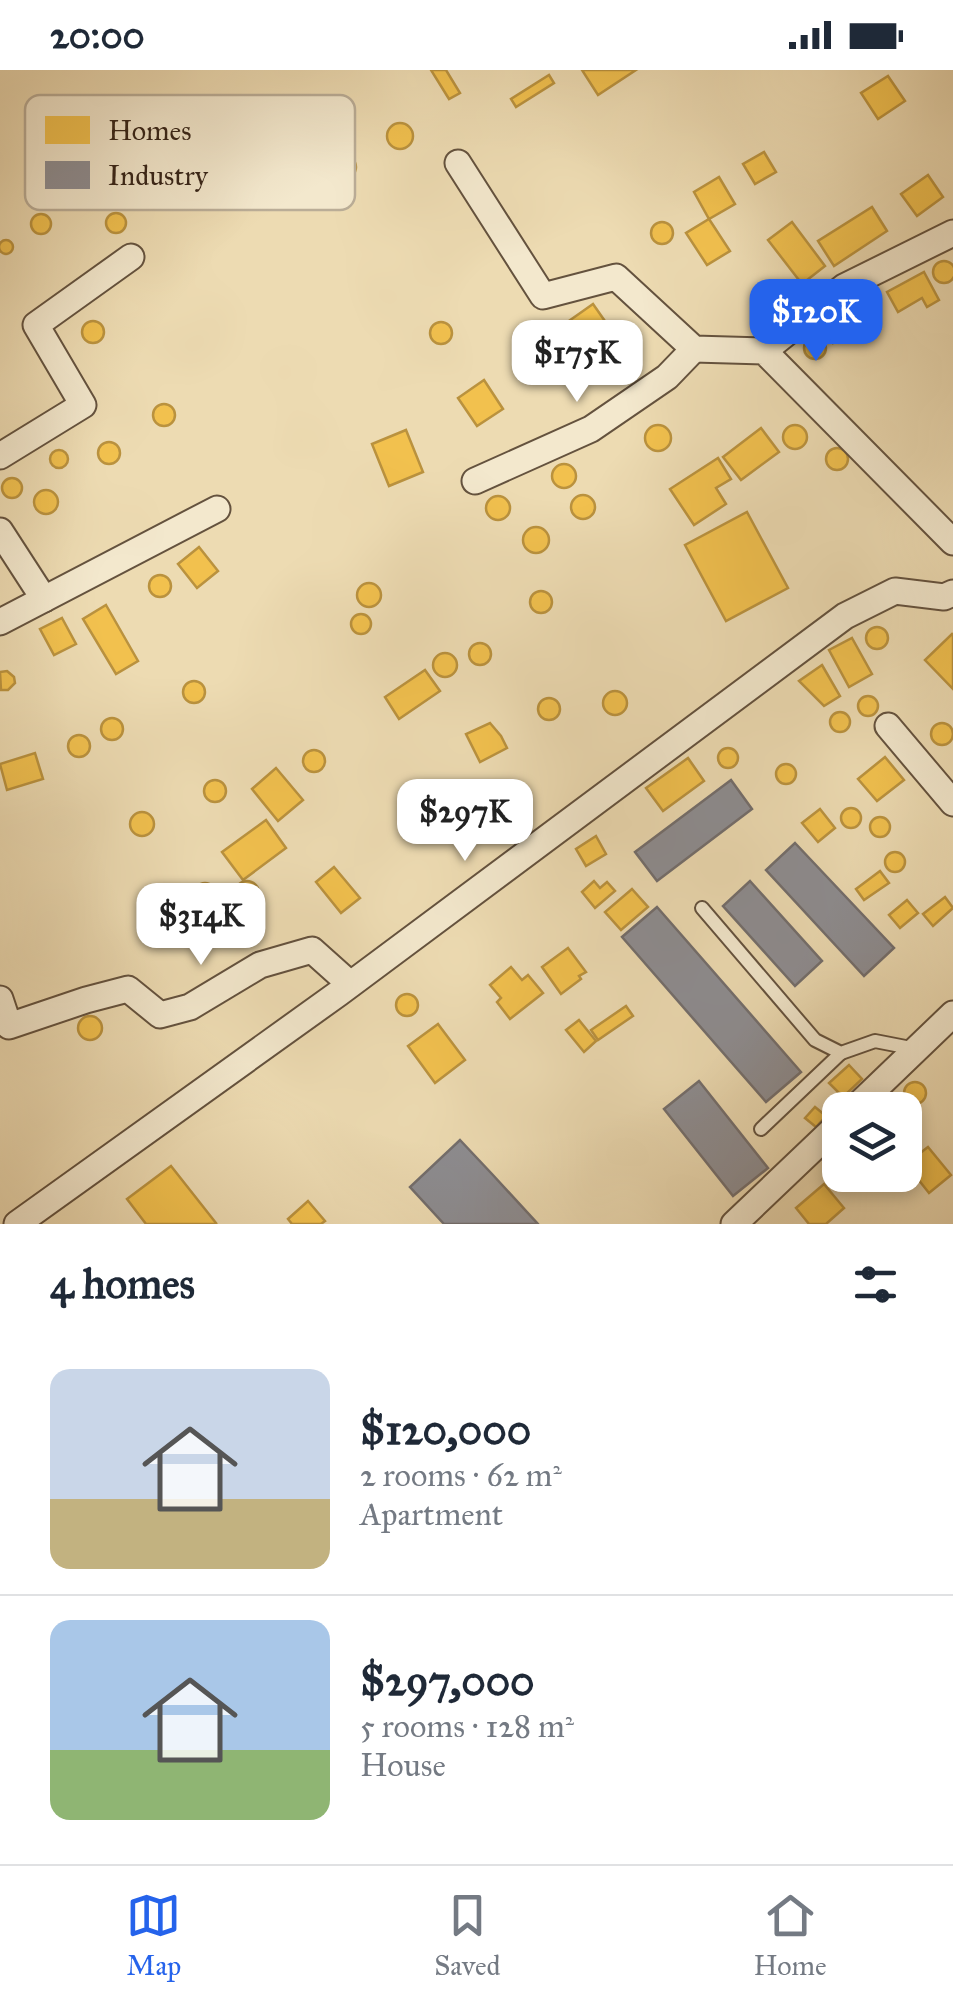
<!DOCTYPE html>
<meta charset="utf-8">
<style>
body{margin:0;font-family:"IM FELL Great Primer",serif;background:#f6f6f7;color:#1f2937;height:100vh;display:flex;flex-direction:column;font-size:38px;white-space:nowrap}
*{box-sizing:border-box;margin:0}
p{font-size:32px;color:#747a83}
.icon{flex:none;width:55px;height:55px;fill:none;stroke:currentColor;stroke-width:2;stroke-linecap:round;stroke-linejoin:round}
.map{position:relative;height:1154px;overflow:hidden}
.panel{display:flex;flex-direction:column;background:#fff;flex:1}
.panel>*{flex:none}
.controls{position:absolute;left:822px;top:1022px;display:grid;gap:20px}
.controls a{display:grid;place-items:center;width:100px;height:100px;border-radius:20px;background:#fff;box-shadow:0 5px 15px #0003;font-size:50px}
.price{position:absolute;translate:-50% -85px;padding:0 22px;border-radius:20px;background:#fff;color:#222;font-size:32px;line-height:65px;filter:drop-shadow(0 2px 5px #0008)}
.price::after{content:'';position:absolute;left:50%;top:60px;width:30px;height:22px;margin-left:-15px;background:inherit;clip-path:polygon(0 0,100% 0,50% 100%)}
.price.selected{background:#2563eb;color:#fff}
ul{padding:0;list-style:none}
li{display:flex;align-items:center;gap:30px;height:250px;padding:0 50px}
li+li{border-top:2px solid #e0e1e3}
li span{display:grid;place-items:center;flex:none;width:280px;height:200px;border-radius:20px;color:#555}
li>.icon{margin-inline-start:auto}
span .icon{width:120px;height:120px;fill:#fffc;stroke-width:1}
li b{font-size:42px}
h2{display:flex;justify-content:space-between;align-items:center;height:120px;padding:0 50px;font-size:42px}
.status{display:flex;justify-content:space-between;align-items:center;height:70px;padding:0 50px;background:#fff;direction:ltr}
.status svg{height:28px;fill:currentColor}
.tabs{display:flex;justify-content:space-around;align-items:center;height:140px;border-top:2px solid #e0e1e3;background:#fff;font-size:28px;color:#747a83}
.tabs a{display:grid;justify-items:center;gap:5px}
.tabs .selected{color:#2563eb}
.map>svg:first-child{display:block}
.homes{fill:#f2c14e;stroke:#ba923e;stroke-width:2.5}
.industry{fill:#8d8d92;stroke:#736e6d;stroke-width:2.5}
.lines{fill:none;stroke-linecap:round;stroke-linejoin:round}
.lane-casing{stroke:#64523e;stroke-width:16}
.street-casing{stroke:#64523e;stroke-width:29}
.lane{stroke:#f3e8cd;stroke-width:12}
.street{stroke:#f3e8cd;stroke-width:25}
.key{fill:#f3e8cd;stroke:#baad97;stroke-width:2.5}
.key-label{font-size:28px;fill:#362418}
</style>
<div class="status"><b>20:00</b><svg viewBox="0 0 49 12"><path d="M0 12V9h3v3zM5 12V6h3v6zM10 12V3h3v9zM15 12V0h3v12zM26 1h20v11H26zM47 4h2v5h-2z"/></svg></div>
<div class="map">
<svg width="953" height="1154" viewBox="0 0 953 1154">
<rect width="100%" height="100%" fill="#eddbb2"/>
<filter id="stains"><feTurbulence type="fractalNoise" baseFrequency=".002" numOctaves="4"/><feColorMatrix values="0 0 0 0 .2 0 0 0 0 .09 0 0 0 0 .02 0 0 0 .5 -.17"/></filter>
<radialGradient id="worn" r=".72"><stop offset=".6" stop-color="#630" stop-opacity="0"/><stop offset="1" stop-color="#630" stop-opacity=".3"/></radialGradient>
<g class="homes">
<polygon points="431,0 446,0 460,23 449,29"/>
<polygon points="582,0 636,0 598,25"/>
<polygon points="549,5 554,13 516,37 511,29"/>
<polygon points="888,6 905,31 878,49 861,23"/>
<circle cx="400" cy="66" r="13"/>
<polygon points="764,82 776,102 755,114 743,94"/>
<circle cx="345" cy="97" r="11"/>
<polygon points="928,105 943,127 917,146 901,124"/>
<polygon points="719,107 735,134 709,149 694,122"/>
<polygon points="872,137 887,161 834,196 818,171"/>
<circle cx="116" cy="153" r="10"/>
<circle cx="41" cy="154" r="10"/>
<polygon points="709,149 730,181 707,195 686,163"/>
<circle cx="662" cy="163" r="11"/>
<polygon points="792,152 825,196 802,214 768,170"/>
<circle cx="6" cy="177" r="7"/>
<circle cx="944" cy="202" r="11"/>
<polygon points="924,202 939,230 927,237 922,228 898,242 887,222"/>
<polygon points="865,233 880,259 865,267 860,258 833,273 824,256"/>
<polygon points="593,234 607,254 570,280 556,260"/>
<circle cx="93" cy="262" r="11"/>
<circle cx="441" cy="263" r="11"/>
<circle cx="603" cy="279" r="12"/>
<circle cx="815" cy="278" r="11"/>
<polygon points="484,310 503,339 477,356 458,328"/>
<circle cx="164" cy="345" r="11"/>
<circle cx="795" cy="367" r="12"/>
<circle cx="658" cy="368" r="13"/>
<polygon points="761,358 779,382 741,410 723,387"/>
<polygon points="406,360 423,402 389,416 372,374"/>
<circle cx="109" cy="383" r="11"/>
<circle cx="837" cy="389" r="11"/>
<circle cx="59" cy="389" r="9"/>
<polygon points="718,388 731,409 716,418 726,434 694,455 670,419"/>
<circle cx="564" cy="406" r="12"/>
<circle cx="12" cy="418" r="10"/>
<circle cx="46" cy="432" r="12"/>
<circle cx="583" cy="437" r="12"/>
<circle cx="498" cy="438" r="12"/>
<polygon points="747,442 788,518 726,551 685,475"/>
<circle cx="536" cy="470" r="13"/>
<polygon points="199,477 218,501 197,518 178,494"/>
<circle cx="160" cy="516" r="11"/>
<circle cx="369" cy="525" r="12"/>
<circle cx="541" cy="532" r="11"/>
<polygon points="106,535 138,591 116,604 83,549"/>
<circle cx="361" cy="554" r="10"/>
<polygon points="62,548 76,574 54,585 40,559"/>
<circle cx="877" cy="568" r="11"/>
<polygon points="952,564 953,565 953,619 925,590"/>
<polygon points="852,568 872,604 849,617 829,580"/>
<circle cx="480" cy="584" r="11"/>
<circle cx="445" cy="595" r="12"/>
<polygon points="822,595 840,626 824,636 799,611"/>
<polygon points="425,600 440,621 399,649 385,627"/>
<polygon points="7,601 14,607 15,613 8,620 1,620 0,602"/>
<circle cx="194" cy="622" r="11"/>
<circle cx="615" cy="633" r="12"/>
<circle cx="868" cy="636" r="10"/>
<circle cx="549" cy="639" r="11"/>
<circle cx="840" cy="652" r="10"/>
<circle cx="112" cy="659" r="11"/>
<circle cx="942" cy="664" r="11"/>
<polygon points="490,653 501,666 507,678 480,692 466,664"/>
<circle cx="79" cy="676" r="11"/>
<circle cx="728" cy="688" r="10"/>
<circle cx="314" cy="691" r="11"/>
<polygon points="35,683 43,709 7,720 0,694"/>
<polygon points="885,687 904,710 877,731 858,709"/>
<polygon points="688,688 704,711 663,741 646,718"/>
<circle cx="786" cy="704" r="10"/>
<polygon points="276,698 303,730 278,751 252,719"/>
<circle cx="215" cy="721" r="11"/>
<circle cx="427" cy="726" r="10"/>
<circle cx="851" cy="748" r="10"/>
<polygon points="820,739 835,758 818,772 802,753"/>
<circle cx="142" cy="754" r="12"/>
<circle cx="880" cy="757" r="10"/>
<polygon points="266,750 286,778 243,810 222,782"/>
<polygon points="596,766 606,784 586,796 576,779"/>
<circle cx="895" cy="792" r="10"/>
<polygon points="334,797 360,828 341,843 316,812"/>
<polygon points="880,801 889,813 864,830 856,819"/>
<circle cx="247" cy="823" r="12"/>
<polygon points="594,811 600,818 607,812 615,821 595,838 582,822"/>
<circle cx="205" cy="824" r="11"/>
<polygon points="632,819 648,837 621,860 605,842"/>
<polygon points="945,827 953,838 933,856 923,844"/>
<polygon points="907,830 918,843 900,858 889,845"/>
<polygon points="568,878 586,902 579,906 581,909 561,924 542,897"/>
<polygon points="511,897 522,910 528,905 543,923 510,949 497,932 501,928 490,915"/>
<circle cx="407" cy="935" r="11"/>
<polygon points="626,936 633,946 598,970 591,960"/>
<circle cx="90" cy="958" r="12"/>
<polygon points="579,950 596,971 584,982 566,960"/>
<polygon points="438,954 465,990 435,1013 408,976"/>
<polygon points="849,995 862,1009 843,1027 829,1013"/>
<circle cx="915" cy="1023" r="11"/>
<polygon points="815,1037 826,1046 816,1057 805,1048"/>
<polygon points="928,1077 951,1105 929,1123 906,1094"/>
<polygon points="171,1096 216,1153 214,1154 146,1154 127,1129"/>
<polygon points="824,1114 844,1138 826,1154 809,1154 796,1138"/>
<polygon points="308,1131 325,1151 321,1154 292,1154 288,1149"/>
</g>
<g class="industry">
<polygon points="731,710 752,739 657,811 635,782"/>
<polygon points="795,773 894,878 864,906 766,800"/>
<polygon points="750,811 822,891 795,916 723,836"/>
<polygon points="657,837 801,1002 766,1032 622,867"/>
<polygon points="699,1011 768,1098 733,1126 664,1039"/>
<polygon points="460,1070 492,1104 538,1154 444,1154 410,1117"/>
</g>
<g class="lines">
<g class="lane-casing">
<g id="lane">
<polyline points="702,838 815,970 841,983 875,971 916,979"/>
<polyline points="761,1059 841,983"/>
</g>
</g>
<g class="street-casing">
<g id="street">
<polyline points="458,93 543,226 616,207 694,279 764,281 953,472"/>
<polyline points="764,281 844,217 953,163"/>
<polyline points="0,386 83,335 36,255 131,187"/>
<polyline points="475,411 591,359 667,307 694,279"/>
<polyline points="0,461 44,529"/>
<polyline points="0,552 217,439"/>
<polyline points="888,656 953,733"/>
<polyline points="0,929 9,956 86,930 128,919 160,945 190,937 260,895 312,880 350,914"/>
<polyline points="853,1040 953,944"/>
<polyline points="17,1154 339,923 845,546 895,521 944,527 953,523"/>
<polyline points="734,1154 840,1053"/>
</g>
</g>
<use href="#lane" class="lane"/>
<use href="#street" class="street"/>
</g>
<rect x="25" y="25" width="330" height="115" rx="15" class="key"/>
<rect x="45" y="46" width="45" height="28" fill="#f2c14e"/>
<rect x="45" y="91" width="45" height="28" fill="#8d8d92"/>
<g class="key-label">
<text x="108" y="70">Homes</text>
<text x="108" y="115">Industry</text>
</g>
<rect width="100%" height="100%" filter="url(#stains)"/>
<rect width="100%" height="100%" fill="url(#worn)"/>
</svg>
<div class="controls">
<a><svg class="icon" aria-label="layers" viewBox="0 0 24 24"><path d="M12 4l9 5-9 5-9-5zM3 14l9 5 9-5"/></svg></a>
</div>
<b class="price selected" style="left:816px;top:294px">$120K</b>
<b class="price" style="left:577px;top:335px">$175K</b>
<b class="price" style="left:465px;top:794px">$297K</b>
<b class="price" style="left:201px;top:898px">$314K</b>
</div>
<section class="panel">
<h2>4 homes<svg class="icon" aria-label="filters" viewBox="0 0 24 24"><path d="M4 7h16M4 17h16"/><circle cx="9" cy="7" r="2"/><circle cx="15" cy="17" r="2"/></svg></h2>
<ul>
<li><span style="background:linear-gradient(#c9d6e8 65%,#c2b280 0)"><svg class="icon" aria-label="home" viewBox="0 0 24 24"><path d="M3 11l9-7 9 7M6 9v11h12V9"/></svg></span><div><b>$120,000</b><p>2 rooms · 62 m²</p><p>Apartment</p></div></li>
<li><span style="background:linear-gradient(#a9c7e8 65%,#8fb573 0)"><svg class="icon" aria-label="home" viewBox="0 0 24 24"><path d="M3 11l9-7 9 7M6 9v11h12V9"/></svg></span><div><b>$297,000</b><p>5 rooms · 128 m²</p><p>House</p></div></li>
</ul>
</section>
<nav class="tabs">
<a class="selected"><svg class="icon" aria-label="map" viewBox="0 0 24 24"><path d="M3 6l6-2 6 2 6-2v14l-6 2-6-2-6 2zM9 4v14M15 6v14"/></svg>Map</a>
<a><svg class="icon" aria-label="saved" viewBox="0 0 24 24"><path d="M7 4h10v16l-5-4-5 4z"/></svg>Saved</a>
<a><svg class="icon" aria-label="home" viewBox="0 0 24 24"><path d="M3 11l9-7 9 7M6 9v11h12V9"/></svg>Home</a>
</nav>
